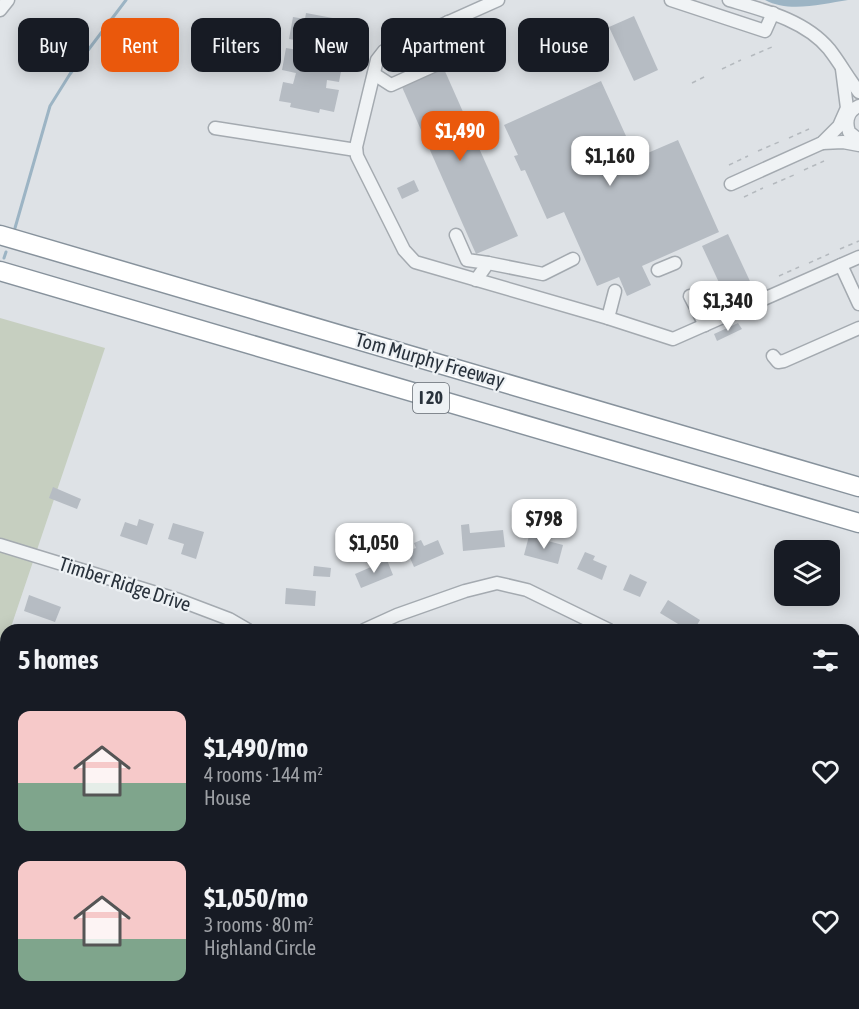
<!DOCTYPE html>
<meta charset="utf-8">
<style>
body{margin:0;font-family:"Asap Condensed",sans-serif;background:#20242c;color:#f1f3f6;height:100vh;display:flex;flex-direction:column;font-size:22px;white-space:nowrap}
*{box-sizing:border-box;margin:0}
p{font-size:20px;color:#9ea1a6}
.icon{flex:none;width:33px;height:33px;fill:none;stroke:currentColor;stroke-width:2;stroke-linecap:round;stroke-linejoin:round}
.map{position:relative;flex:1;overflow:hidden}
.drawer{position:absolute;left:0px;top:624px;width:860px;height:386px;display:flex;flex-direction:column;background:#171b24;border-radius:18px 18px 0 0;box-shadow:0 3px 15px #0003}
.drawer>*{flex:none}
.hud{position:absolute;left:18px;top:18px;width:824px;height:54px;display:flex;gap:12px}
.tools{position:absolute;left:774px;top:540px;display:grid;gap:12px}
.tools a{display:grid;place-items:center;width:66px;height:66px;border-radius:12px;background:#171b24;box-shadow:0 3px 15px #0003;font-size:30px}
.price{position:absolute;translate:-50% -51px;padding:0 14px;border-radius:12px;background:#fff;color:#222;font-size:20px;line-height:39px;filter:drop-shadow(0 2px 3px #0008)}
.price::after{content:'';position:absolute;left:50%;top:36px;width:18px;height:14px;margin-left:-9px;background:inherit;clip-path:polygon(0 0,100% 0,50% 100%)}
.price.current{background:#ea580c;color:#fff}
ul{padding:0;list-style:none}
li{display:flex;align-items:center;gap:18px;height:150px;padding:0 18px}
li span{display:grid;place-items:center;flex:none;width:168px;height:120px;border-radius:12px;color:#555}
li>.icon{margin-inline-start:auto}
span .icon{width:72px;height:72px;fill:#fffc;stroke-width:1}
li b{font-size:26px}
h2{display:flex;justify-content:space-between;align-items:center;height:72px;padding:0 18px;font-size:26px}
.tag{padding:0 21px;border-radius:12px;background:#171b24;box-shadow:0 3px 15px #0003;font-size:21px;line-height:54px}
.tag.current{background:#ea580c;color:#fff}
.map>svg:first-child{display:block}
.green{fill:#c6cfc0}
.water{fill:#9cb4c4}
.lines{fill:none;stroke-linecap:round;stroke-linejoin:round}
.stream{stroke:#9cb4c4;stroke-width:3}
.building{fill:#b6bcc3}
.minor-casing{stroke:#a4aab0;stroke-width:15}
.highway-casing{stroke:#87929c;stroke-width:21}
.path{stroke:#b4b9be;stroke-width:1.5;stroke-dasharray:4.5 4.5;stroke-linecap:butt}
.minor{stroke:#f0f3f5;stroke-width:12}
.highway{stroke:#fff;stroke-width:18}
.labels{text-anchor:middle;stroke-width:4.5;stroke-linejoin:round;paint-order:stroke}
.shield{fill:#edf1f4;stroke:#646b73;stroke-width:1.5}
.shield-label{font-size:18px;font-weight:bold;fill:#29323c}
.street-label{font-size:20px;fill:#29323c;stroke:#edf1f4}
</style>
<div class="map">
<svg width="859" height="1009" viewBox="0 0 859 1009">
<rect width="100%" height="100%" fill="#dee2e6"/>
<g class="green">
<polygon points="0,318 105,348 10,630 6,630 6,640 0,658"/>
<polygon points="0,681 6,683 6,914 0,917"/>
</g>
<path class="water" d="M765,0H848C822,4 789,13 765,0Z"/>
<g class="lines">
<g class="stream">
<polyline points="15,228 50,106 70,74 126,0"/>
<polyline points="4,258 6,252"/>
</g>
</g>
<g class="building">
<polygon points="306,13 338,19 337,24 351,27 346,50 333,48 332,54 344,56 339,82 327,80 326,88 339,90 334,112 320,109 319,113 290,107 291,103 279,101 283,82 293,84 296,73 282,70 286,48 298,50 300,41 289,39 293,17 305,19"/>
<polygon points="634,16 658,70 634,81 609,27"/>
<polygon points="444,69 518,236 476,254 402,87"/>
<polygon points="601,81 636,158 678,140 719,232 642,266 651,285 627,296 619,277 597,286 564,212 547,219 525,170 521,171 514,156 518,155 504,125"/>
<polygon points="414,180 419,191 402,199 397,188"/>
<polygon points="728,234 755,292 729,304 702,246"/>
<polygon points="738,323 742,329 717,341 714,334"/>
<polygon points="53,487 81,499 77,509 49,498"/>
<polygon points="139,519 154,524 147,545 120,536 125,522 137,526"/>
<polygon points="173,523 204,532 196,559 181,554 184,544 168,539"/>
<polygon points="469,524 470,533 503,530 505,547 463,551 461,525"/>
<polygon points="529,536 563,545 558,564 524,555"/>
<polygon points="421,540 424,546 438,540 444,554 414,567 407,551 416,548 414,543"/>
<polygon points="585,552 595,556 593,560 607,566 602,580 577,569"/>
<polygon points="387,560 393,575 361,588 355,574"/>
<polygon points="314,566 331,568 330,577 313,576"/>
<polygon points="630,574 647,582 640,597 623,590"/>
<polygon points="286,588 316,591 315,606 285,604"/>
<polygon points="29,595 61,607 55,622 24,611"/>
<polygon points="668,600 700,620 694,630 688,630 660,613"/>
<polygon points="859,886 859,905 854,909 854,890"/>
<polygon points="6,983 6,1005 0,1008 0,985"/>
<polygon points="148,1004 174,1004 170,1009 157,1009"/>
<polygon points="362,1004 381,1004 371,1009 365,1009"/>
<polygon points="440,1004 460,1004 452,1009 444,1009"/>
<polygon points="543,1004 561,1004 564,1009 546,1009"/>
</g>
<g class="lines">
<g class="minor-casing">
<g id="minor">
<polyline points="498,0 384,51 377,60 356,147 357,156 404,250 415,262 608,318 673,339 859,257"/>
<polyline points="671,0 765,31 773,13"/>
<path d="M729,0C763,10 805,20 829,49C840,63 848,78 859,92"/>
<polyline points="0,10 8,0"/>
<polyline points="374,74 391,85 462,53 448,22"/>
<path d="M859,106C848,111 845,120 849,132L859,140"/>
<polyline points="215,128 356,150"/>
<polyline points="822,143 843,142 859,145"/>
<polyline points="731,184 822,143 839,126 847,108 842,69"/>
<polyline points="456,235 467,260 488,263"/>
<polyline points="841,265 859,304"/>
<polyline points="658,270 675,263"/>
<polyline points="476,280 488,263 543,274 573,259"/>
<polyline points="690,296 705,325"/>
<polyline points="608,318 615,291"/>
<polyline points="773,356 778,362 784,361 859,328"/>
<polyline points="0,545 179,600 229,619 248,630"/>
<polyline points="364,630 397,615 465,591 497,583 527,590 609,630"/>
<polyline points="854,964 859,968"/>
<polyline points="854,995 859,985"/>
<polyline points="412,1004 415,1009"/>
<polyline points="613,1004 621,1009"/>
<polyline points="845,1009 848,1004"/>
</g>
</g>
<g class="highway-casing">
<g id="highway">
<polyline points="0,235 859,487"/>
<polyline points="0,271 859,523"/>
</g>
</g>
<g class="path">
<polyline points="751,56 772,47"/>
<polyline points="722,69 741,60"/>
<polyline points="692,83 706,76"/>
<polyline points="789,138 809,129"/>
<polyline points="758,151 779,142"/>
<polyline points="729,165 748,156"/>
<polyline points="804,170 824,161"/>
<polyline points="773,184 794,175"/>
<polyline points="744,197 763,188"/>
<polyline points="840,249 859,241"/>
<polyline points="809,263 829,254"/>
<polyline points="779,276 799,267"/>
</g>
<use href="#minor" class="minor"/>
<use href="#highway" class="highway"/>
</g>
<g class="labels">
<rect class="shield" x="413" y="383" width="36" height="30" rx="4.5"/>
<g class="shield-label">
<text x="431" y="404">I 20</text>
</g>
<g class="street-label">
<text transform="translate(430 360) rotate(16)" y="7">Tom Murphy Freeway</text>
<text transform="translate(125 584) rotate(18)" y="7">Timber Ridge Drive</text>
</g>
</g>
</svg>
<div class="tools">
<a><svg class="icon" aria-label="layers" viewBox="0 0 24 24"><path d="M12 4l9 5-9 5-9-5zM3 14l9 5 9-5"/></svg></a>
</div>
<b class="price current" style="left:460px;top:162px">$1,490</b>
<b class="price" style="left:610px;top:187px">$1,160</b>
<b class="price" style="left:728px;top:332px">$1,340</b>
<b class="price" style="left:544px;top:550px">$798</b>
<b class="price" style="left:374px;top:574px">$1,050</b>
<div class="hud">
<a class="tag">Buy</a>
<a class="tag current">Rent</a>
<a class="tag">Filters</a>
<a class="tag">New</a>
<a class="tag">Apartment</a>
<a class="tag">House</a>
</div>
<section class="drawer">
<h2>5 homes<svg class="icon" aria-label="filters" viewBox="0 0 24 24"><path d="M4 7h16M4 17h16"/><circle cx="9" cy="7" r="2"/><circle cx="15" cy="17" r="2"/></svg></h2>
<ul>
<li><span style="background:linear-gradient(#f6c9c9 60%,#7fa58c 0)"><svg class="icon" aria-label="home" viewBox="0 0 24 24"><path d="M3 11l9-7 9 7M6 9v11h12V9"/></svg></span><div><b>$1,490/mo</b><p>4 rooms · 144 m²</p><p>House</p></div><svg class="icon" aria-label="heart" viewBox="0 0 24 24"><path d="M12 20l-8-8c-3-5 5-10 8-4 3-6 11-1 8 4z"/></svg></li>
<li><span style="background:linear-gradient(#f6c9c9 65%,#7fa58c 0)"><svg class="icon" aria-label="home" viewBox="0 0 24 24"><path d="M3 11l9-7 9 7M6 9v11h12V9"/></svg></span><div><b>$1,050/mo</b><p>3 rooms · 80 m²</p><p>Highland Circle</p></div><svg class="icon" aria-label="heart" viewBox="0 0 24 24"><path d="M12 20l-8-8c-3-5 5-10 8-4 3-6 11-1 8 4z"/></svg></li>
</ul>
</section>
</div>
